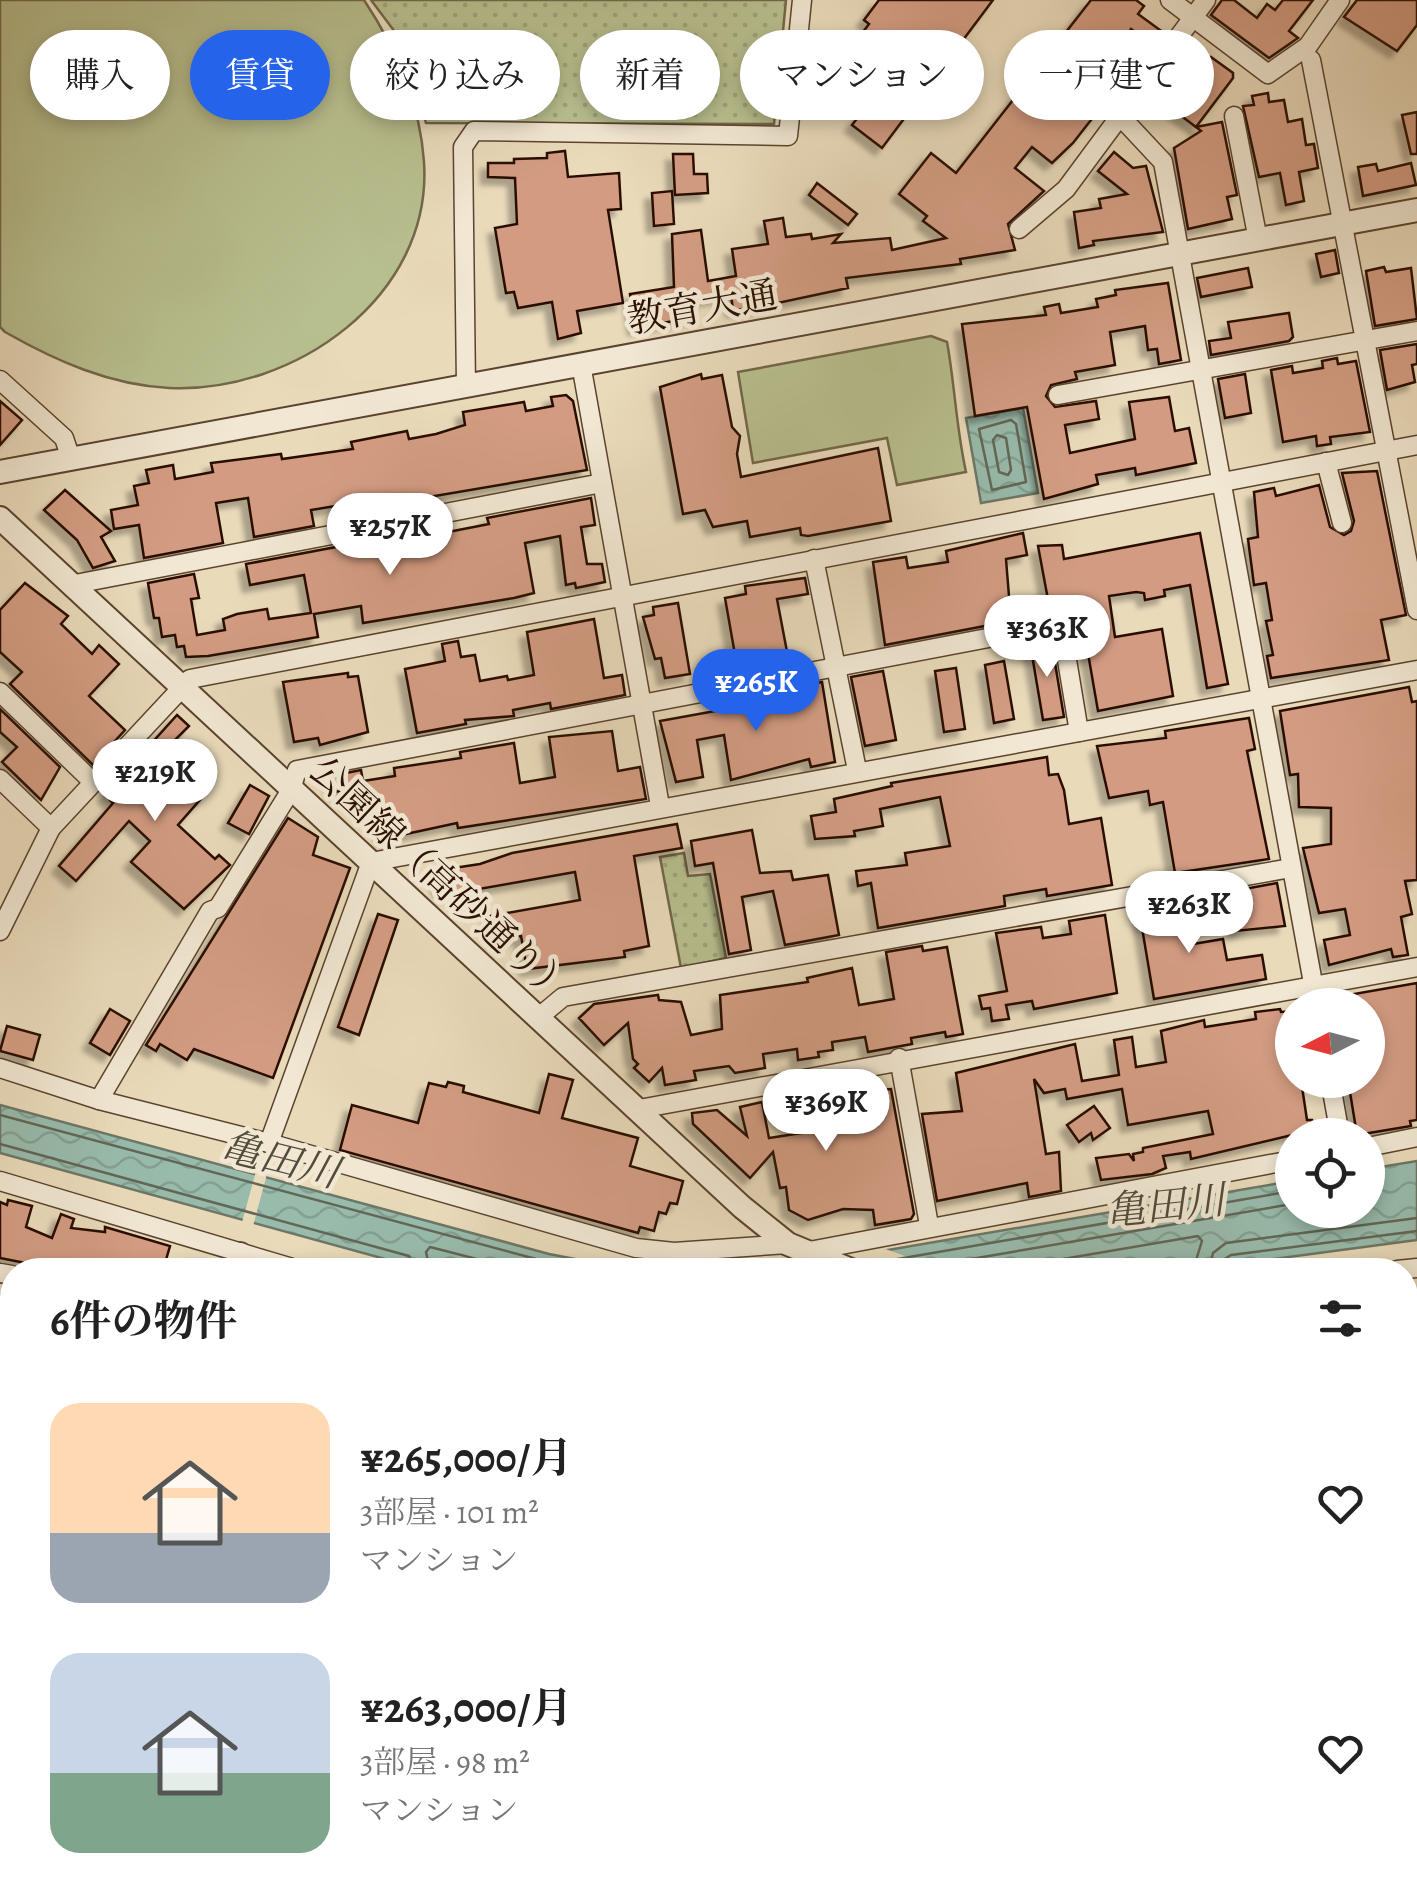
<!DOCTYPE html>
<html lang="ja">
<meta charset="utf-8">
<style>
body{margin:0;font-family:Alegreya,"Noto Serif JP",serif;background:#f2f2f2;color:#222;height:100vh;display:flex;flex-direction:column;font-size:38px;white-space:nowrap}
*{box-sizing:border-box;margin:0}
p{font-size:32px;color:#767676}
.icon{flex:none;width:55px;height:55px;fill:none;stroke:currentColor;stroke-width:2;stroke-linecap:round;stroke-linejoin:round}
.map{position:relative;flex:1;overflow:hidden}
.details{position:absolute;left:0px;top:1258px;width:1418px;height:642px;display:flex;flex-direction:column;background:#fff;border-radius:40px 40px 0 0;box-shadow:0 5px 15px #0003}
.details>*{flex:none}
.hud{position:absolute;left:30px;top:30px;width:1358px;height:90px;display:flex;gap:20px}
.needle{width:65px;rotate:264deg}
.buttons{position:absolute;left:1275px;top:988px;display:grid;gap:20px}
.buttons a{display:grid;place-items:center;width:110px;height:110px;border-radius:50%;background:#fff;box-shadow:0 5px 15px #0003;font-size:50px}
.price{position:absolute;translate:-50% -85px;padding:0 22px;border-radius:35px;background:#fff;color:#222;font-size:32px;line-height:65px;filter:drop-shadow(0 2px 5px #0008)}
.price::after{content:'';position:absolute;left:50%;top:60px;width:30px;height:22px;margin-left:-15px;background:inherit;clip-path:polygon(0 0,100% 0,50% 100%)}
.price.on{background:#2563eb;color:#fff}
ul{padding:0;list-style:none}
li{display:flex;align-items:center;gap:30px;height:250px;padding:0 50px}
li span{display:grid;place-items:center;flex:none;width:280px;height:200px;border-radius:30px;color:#555}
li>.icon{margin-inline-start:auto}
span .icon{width:120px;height:120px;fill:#fffc;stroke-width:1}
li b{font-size:42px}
h2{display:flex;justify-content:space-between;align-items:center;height:120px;padding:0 50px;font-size:42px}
.pill{padding:0 35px;border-radius:45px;background:#fff;box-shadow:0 5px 15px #0003;font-size:35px;line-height:90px}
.pill.on{background:#2563eb;color:#fff}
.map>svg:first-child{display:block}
.park{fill:url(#park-dots);stroke:#726848;stroke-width:2.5}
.garden{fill:#b8bf8f;stroke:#726848;stroke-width:2.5}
.water{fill:url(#water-waves);stroke:#6c7767;stroke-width:2.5}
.pier{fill:#e9daba}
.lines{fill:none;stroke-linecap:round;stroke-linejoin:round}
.shore{stroke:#626656;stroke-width:2.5}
.building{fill:#d39c82;stroke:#2b1100;stroke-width:2.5;filter:url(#shadow)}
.minor-casing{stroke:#5a432e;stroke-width:21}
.tertiary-casing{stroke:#5a432e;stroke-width:26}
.minor{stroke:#f1e7d2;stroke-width:18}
.tertiary{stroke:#f1e7d2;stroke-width:22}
.labels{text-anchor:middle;stroke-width:9;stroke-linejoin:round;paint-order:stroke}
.street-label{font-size:38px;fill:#2b1100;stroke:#f1e7d2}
.water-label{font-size:40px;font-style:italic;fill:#514c3c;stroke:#f1e7d2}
</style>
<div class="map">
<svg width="1417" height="1898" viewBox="0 0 1417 1898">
<defs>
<pattern id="park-dots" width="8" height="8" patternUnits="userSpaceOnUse" patternTransform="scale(2.5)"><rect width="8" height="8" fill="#b8bf8f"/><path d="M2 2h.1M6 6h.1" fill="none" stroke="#9ea37a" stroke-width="1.8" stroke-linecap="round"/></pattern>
<pattern id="water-waves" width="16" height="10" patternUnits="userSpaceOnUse" patternTransform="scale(2.5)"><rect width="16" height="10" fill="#98bbac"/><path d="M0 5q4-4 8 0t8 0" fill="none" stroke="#83a092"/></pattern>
<filter id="shadow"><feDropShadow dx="-7" dy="7" stdDeviation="2.5" flood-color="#0004"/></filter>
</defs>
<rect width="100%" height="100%" fill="#e9daba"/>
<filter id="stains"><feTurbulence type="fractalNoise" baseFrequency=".002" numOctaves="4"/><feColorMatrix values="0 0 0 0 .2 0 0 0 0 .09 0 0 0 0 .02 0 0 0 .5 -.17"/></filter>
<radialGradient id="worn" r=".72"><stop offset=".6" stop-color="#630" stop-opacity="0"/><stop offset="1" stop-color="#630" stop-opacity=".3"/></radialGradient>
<g class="park">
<polygon points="371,0 786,0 774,124 426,123 404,44"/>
<polygon points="684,853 688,876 710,874 726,958 681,968 660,857"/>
</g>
<g class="garden">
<path d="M0,0H364C396,48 420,104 424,162C433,297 293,394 169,388C110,385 56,361 5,332L0,327Z"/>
<path d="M931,336L947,342C955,386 956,427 966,472L897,485L887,438L753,463L738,372Z"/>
</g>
<g class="water">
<polygon points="1023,408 1038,493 981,503 966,418"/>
<polygon points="0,1105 549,1254 632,1270 425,1270 0,1153"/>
<polygon points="1417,1161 1417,1240 1192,1270 771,1270 1292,1181 1292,1210 1368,1210 1368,1169"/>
</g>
<g class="pier">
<polygon points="256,1171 267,1174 252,1230 241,1226"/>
<polygon points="880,1247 944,1270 790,1270 778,1264"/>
</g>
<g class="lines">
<g class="shore">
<polygon points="1011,420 1016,424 1026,482 992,490 979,429"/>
<polygon points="997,435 1006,438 1011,470 1008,475 999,472 993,440"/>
<polyline points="0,1115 577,1270"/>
<polyline points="0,1144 409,1256 417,1270"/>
<polyline points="863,1265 1292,1191"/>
<polyline points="430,1270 426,1252 430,1247 520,1270"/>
<polyline points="907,1270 1292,1204"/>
<polyline points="998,1270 1198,1236 1202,1241 1193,1270"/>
<polyline points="1208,1270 1213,1253 1226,1243 1417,1218"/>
<polyline points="1221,1270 1223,1260 1231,1255 1417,1231"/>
</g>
</g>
<g class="building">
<polygon points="879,0 993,0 882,148 852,125 870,102 850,87 854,80 837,67 869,24 864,20"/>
<polygon points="1091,0 1136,0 1144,6 1138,14 1164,33 1154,46 1131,29 1087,90 1105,102 1073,143 1052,163 1032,147 1015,168 1044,191 1008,224 1015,250 960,259 961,264 846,278 848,288 754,308 733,310 731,295 693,301 696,317 635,328 630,294 674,287 672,234 701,230 708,281 736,276 732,249 768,244 764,221 783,218 786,237 811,234 812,239 841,234 833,243 890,238 892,250 946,238 923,221 927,216 899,194 931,153 956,173"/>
<polygon points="1222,0 1234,0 1257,18 1267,4 1275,10 1283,0 1313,0 1289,31 1298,38 1269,58 1211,15"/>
<polygon points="1357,0 1417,0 1417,25 1397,51 1344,17"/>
<polygon points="1211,57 1233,73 1233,78 1196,127 1172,109 1182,96 1176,91 1192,68 1198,72"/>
<polygon points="1268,93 1269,102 1284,100 1288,122 1302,119 1306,145 1314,144 1318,168 1299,172 1304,201 1286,205 1280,173 1259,177 1243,106 1254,105 1252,96"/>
<polygon points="1417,112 1417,154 1411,154 1402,115"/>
<polygon points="1222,122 1237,195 1227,197 1232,219 1188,229 1174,148 1201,131 1196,127"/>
<polygon points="565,151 568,177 619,173 621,209 608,210 623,303 577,311 581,333 558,339 552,302 518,308 514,292 506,293 495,228 517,224 515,178 488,177 488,163 514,163 514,159 547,158 547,153"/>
<polygon points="1114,152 1133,168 1146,166 1163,232 1093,241 1094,245 1079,248 1074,212 1101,208 1099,199 1127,194 1098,171"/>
<polygon points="673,154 693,154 694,174 707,174 708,193 675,195"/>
<polygon points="1411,163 1416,185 1363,196 1358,167 1376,164 1378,171"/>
<polygon points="817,183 857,214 848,225 809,195"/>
<polygon points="672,191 674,224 654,226 652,193"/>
<polygon points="1335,250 1339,273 1321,277 1316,254"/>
<polygon points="1384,267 1386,272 1411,268 1417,319 1375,326 1366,271"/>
<polygon points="1248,268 1252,287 1201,297 1197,278"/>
<polygon points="1168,283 1181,360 1159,364 1157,349 1148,350 1145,326 1110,332 1115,365 1075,372 1077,379 1051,385 1046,396 1055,407 1096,401 1099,419 1065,425 1070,453 1135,439 1129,402 1169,397 1175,431 1189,428 1196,463 1136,475 1135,468 1096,475 1098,484 1044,499 1027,407 975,416 962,324 1046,315 1044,307 1059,304 1061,313 1098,307 1096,299 1116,295 1115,290"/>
<polygon points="1289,313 1293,337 1289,341 1211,355 1209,341 1231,338 1228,322"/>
<polygon points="1417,344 1417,364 1412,365 1415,382 1387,390 1380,350"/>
<polygon points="1337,358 1338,364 1356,361 1370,432 1330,437 1331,444 1317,446 1316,436 1283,442 1271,370 1292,366 1293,373 1323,368 1322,361"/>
<polygon points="701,374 702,379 722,375 732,427 740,436 737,454 741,477 878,448 891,521 808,536 801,535 800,528 750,537 747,521 713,527 705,510 683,514 660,387"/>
<polygon points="1245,374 1251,413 1225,418 1218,379"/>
<polygon points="566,395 573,401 587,470 370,507 372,514 357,517 350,516 348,504 311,510 314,526 254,537 248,498 216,503 223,543 144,558 139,525 114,529 111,510 138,505 134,486 149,483 146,470 173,465 175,479 213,472 211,463 227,461 281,454 282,459 353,449 351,442 407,431 409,439 436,434 465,425 463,412 524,402 526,411 553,406 551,397"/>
<polygon points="0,401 22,420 0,445"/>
<polygon points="1377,471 1406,615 1381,620 1389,660 1271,678 1267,656 1273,655 1266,621 1272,620 1266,583 1254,585 1248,539 1258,537 1254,492 1274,488 1276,496 1319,485 1330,527 1344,535 1351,531 1354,521 1342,473"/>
<polygon points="65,490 111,531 101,537 115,561 93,568 77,540 44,510"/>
<polygon points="591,498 595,525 581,527 587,564 602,564 605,582 576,588 575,583 566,585 560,536 525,543 534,593 514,598 363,623 361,606 314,614 318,637 208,656 186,657 184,646 177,647 175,635 162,637 159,618 154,618 148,583 194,574 199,598 191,599 197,635 225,630 223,619 237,614 267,609 269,619 311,613 304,575 250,585 246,564 447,526 448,532 489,524 487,518"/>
<polygon points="1023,533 1027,555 1006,559 1011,621 885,645 873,562 906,557 908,568 948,562 946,551"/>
<polygon points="1200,533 1228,684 1207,688 1190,585 1164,590 1165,596 1145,600 1144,593 1136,592 1109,596 1115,637 1162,629 1173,696 1098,711 1081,613 1055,612 1053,605 1049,605 1038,546 1062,545 1064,559"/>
<polygon points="805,578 808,594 777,599 788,657 737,666 725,598 746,594 745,586"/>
<polygon points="25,583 68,616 61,624 92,654 99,645 119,664 89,696 125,730 93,765 10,684 22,672 0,652 0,610"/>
<polygon points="678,603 690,674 665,678 661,658 655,659 643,617 654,615 653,607"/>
<polygon points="594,619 604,678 622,675 625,695 551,709 550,703 513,710 514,716 465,720 466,724 417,733 405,669 445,661 442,644 458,641 461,657 475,655 480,681 507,676 508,680 534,675 527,632"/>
<polygon points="1051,639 1064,717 1043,720 1030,643"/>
<polygon points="1004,661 1014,719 994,723 985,665"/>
<polygon points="956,668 965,729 944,732 935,671"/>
<polygon points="883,671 896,740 865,746 851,677"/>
<polygon points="348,673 348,677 358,676 368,732 320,745 318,738 294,742 283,682"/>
<polygon points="822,682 835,762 811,767 809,759 731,780 724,735 697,740 703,777 676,782 660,721 743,706 742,698"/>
<polygon points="1409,687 1412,702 1417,701 1417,880 1405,881 1412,914 1401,917 1408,955 1393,957 1391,949 1329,965 1324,940 1350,935 1345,909 1319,913 1303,848 1331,844 1331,808 1299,807 1298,774 1290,775 1280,711"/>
<polygon points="0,709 60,767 41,800 2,762 17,747 0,732"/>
<polygon points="177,715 189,726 163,752 206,793 178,825 215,859 219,855 230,865 184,909 131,862 150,841 129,821 76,881 59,866 113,803 105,795"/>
<polygon points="1249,718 1255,749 1247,751 1269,859 1175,873 1163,802 1150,805 1148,791 1109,798 1097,746 1166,738 1165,731"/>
<polygon points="612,731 618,771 640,767 646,799 458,828 457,823 383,839 377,805 361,808 358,788 334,792 331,776 361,770 363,781 395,776 394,768 461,758 460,752 514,743 520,783 555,777 549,737"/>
<polygon points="1047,757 1049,775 1058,774 1064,790 1069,824 1101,818 1112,885 1047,896 1046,889 1004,896 1005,906 878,928 871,883 858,886 856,871 907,865 905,853 950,846 940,797 880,809 883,826 854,831 855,836 815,839 811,816 836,812 834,799 892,786 891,783"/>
<polygon points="250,785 269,796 249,834 228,823"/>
<polygon points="288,818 318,837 313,855 350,868 273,1078 194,1049 187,1060 160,1044 156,1051 146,1045"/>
<polygon points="677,824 682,848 634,856 649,946 624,951 625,957 527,969 521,936 495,941 490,916 580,900 575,872 445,895 438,885 449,877 447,869 480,864 512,853"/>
<polygon points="752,830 760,873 791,871 793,880 828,875 839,935 785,945 773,891 742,897 751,950 729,954 713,863 695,866 691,841"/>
<polygon points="1277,883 1285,926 1235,931 1228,892"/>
<polygon points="1185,901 1193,944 1223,939 1227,960 1262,955 1266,979 1154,999 1139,910"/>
<polygon points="378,914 398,920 359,1035 338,1027"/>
<polygon points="1105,915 1117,993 1034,1009 1032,1001 1006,1005 1009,1019 992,1021 990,1008 982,1009 979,996 1007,991 996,933 1041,927 1043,938 1071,934 1069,921"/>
<polygon points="922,946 923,951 947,947 963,1034 946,1037 945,1032 911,1038 912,1044 868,1052 865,1037 832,1042 833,1050 818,1052 819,1057 798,1060 797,1049 763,1054 765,1068 735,1073 729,1066 694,1071 696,1080 665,1085 662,1068 649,1082 634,1068 638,1064 633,1059 628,1023 604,1045 579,1018 594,1004 658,995 659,1000 681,1002 691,1035 722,1029 720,995 808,982 807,978 852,968 859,1005 894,999 886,952"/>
<polygon points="1417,983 1417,1120 1410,1121 1411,1126 1357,1135 1348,1080 1368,1080 1368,1005 1337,1005 1337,997"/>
<polygon points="110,1009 130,1021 110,1055 90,1043"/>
<polygon points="1280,1009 1281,1012 1292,1011 1292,1080 1301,1080 1307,1120 1312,1120 1315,1135 1292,1135 1191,1159 1190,1152 1163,1156 1166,1168 1152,1174 1101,1180 1096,1158 1129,1154 1134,1161 1133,1154 1143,1152 1143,1148 1213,1134 1208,1111 1128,1125 1122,1089 1067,1099 1065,1089 1044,1093 1034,1079 1046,1154 1059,1152 1061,1191 1029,1197 1027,1183 937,1201 922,1114 962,1111 956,1073 1075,1044 1082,1081 1119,1075 1114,1040 1132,1037 1136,1067 1166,1062 1161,1031 1204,1020 1205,1027 1256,1019 1255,1012"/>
<polygon points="7,1026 40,1035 33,1060 0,1051"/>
<polygon points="549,1074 573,1080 562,1118 638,1138 630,1166 683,1181 677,1204 670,1203 666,1214 659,1212 654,1231 640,1227 638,1233 340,1150 352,1105 418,1123 429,1083 446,1087 448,1082 464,1086 463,1092 539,1113"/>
<polygon points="850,1085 851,1092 891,1089 914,1214 911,1219 875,1225 873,1210 843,1209 808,1220 789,1210 786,1187 780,1188 773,1152 750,1178 693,1124 692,1113 717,1110 747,1136 740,1107 762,1102 769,1138 808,1132 802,1096"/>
<polygon points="1094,1106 1110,1128 1093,1140 1091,1133 1079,1142 1067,1125"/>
<polygon points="8,1200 32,1206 26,1227 52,1238 61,1214 74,1219 71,1228 105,1232 105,1227 170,1246 163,1270 112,1270 59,1262 56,1269 0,1258 0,1202 7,1205"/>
</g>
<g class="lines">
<g class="minor-casing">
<g id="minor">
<polyline points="1170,0 1268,74 1308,46 1340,0"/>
<polyline points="1311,60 1417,610"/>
<polyline points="1120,116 1163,162 1317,1005"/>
<polyline points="1234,116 1258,240"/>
<polyline points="1019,229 1066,189 1206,0"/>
<polyline points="581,364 660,806"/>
<polyline points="0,380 64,438 71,459"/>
<polyline points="466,386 463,147 474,131 788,136 802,0"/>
<polyline points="1058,395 1417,331"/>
<polyline points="1326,462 1342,523"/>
<polyline points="814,559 857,770"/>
<polyline points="70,585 602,483"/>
<polyline points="0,692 93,782"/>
<polyline points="0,779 51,828 0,931"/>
<polyline points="51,828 190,679 1417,445"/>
<polyline points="539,1017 563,997 1291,868"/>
<polyline points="899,1058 929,1225"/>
<polyline points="0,1068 99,1100 269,1143 636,1248 674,1252 788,1244"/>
<polyline points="1330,1080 1340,1135"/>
<polyline points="99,1100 210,911 218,908 291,790 297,770 1061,624 1079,732"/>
<polyline points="639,1109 1417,967"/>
<polyline points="269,1143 371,862 1417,670"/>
<polyline points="1368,1147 1417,1137"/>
<polyline points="0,1181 299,1270"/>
<polyline points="804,1252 1292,1160"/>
<polyline points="1397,1270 1417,1268"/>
<polyline points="0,1273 12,1275"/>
<polyline points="1415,1373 1417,1374"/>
<polyline points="0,1404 12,1403"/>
<polyline points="0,1512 12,1511"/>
<polyline points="0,1640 12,1639"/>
<polyline points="0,1741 12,1739"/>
<polyline points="1405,1748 1417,1735"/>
<polyline points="1405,1815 1417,1826"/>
<polyline points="0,1875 12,1874"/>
<polyline points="702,1888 703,1898"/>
<polyline points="1144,1888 1155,1898"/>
<polyline points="368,1898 366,1890 390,1888"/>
<polyline points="476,1898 477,1888"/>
<polyline points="585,1898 680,1888"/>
<polyline points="1322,1898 1332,1888"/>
</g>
</g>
<g class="tertiary-casing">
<g id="tertiary">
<polyline points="0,472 1417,210"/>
<polyline points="0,518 742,1207 788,1244 851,1270"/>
<polyline points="236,1270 240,1254"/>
<polyline points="1405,1517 1417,1523"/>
<polyline points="231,1888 231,1898"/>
<polyline points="899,1898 900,1888"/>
</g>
</g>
<use href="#minor" class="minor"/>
<use href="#tertiary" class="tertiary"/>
</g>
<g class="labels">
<g class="street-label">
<text transform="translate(702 307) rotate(-10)" y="13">教育大通</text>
<text transform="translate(441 880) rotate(43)" y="13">公園線（高砂通り）</text>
</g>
<g class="water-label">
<text transform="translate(280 1159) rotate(14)" y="14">亀田川</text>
<text transform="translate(1165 1205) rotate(-6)" y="14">亀田川</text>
</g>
</g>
<rect width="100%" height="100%" filter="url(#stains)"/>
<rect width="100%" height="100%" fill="url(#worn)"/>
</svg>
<div class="buttons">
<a><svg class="needle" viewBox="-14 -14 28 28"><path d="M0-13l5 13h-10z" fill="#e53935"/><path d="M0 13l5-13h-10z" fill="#767676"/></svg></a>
<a><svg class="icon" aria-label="locate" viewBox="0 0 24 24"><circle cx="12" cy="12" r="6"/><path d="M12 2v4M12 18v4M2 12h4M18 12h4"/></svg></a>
</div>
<b class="price" style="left:390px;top:578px">¥257K</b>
<b class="price" style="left:1047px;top:680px">¥363K</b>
<b class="price on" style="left:756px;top:734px">¥265K</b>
<b class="price" style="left:155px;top:824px">¥219K</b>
<b class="price" style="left:1189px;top:956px">¥263K</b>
<b class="price" style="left:826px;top:1154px">¥369K</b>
<div class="hud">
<a class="pill">購入</a>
<a class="pill on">賃貸</a>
<a class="pill">絞り込み</a>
<a class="pill">新着</a>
<a class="pill">マンション</a>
<a class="pill">一戸建て</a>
</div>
<section class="details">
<h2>6件の物件<svg class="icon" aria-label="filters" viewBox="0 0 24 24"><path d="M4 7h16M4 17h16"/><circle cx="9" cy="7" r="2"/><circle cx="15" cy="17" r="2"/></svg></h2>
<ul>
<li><span style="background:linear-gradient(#ffd9b3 65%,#9aa5b1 0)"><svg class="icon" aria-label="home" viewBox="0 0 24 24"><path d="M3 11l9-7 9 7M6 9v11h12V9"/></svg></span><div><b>¥265,000/月</b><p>3部屋 · 101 m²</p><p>マンション</p></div><svg class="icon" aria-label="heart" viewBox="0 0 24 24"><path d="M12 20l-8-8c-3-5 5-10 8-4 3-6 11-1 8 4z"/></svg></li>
<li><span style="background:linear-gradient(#c9d6e8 60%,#7fa58c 0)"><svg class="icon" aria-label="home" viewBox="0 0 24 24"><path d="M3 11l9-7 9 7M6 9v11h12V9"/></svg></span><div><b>¥263,000/月</b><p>3部屋 · 98 m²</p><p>マンション</p></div><svg class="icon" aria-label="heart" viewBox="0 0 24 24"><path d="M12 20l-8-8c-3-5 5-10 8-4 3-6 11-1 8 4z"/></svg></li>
</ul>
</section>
</div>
